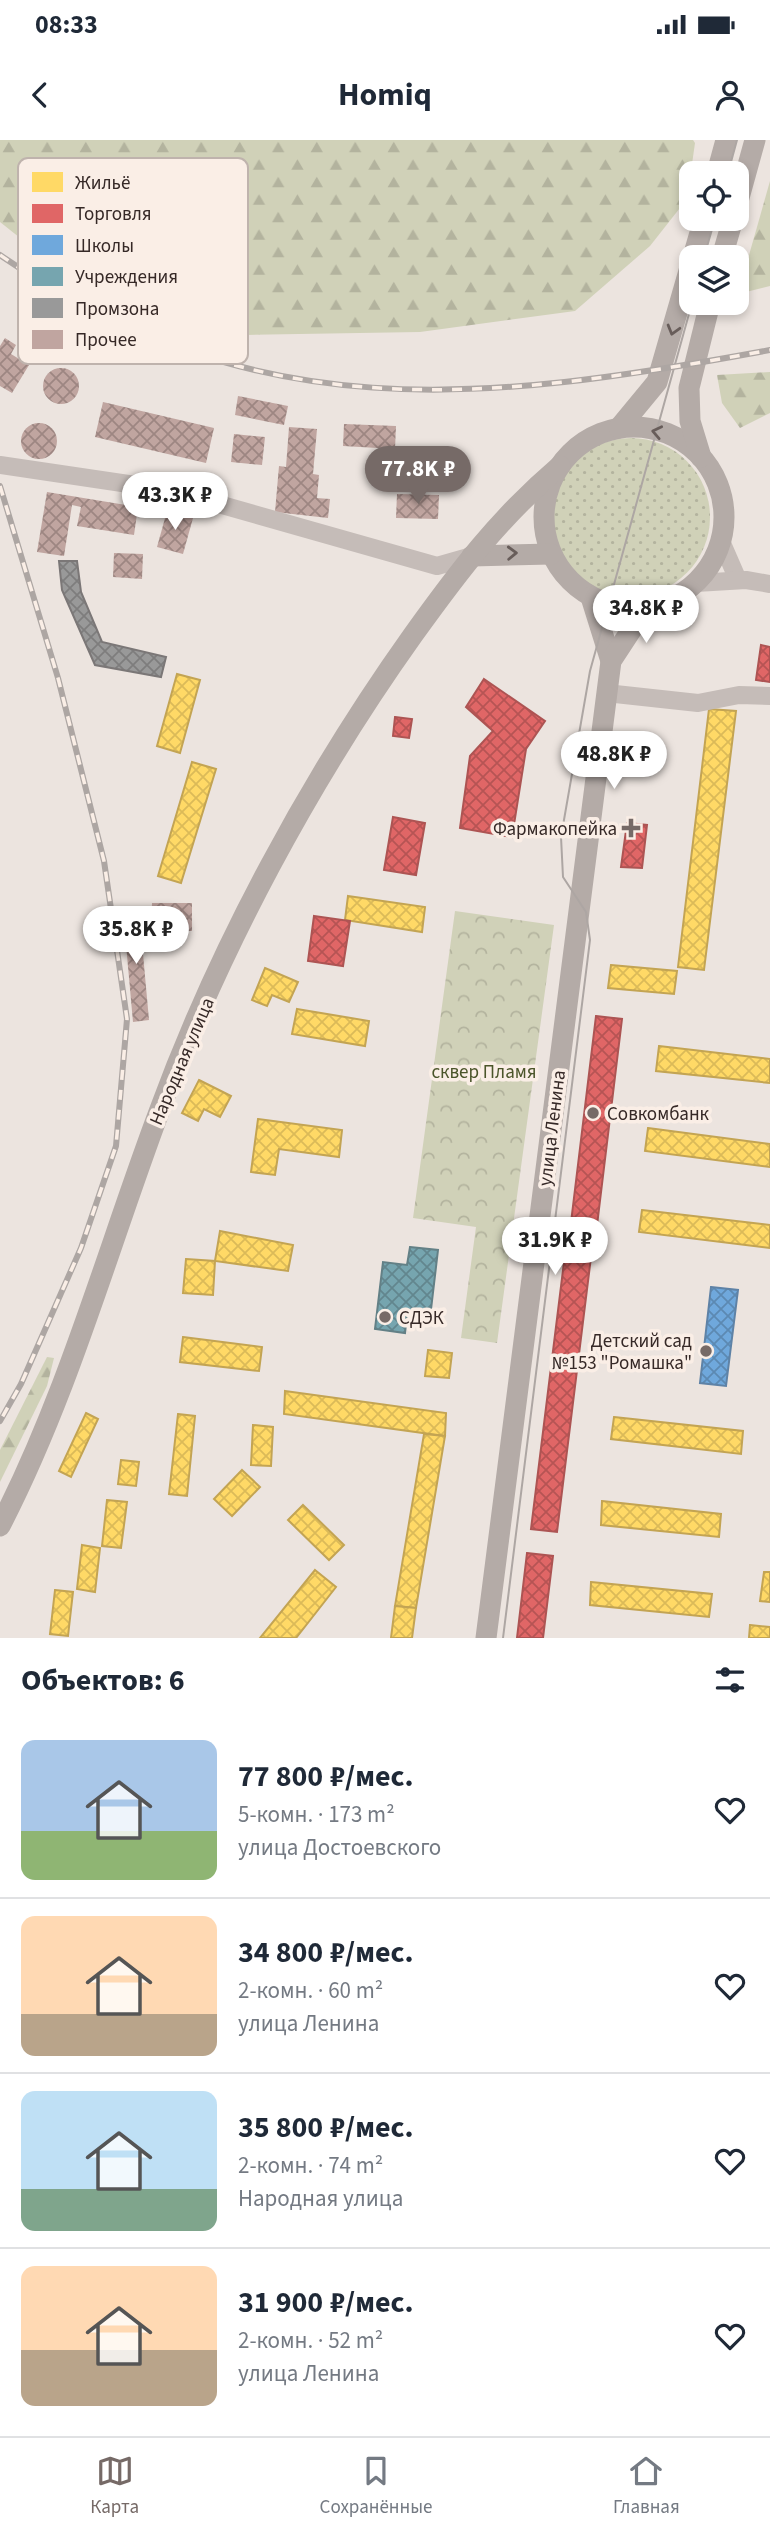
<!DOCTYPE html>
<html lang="ru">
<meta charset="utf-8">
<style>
body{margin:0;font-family:"Source Sans 3",sans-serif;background:#f6f6f7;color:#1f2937;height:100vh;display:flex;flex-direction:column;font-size:26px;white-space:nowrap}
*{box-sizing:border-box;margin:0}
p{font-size:23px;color:#747a83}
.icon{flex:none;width:38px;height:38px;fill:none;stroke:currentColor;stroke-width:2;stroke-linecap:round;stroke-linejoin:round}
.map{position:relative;height:1498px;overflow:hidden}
.sheet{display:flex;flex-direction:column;background:#fff;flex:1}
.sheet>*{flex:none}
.fabs{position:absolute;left:679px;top:21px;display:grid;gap:14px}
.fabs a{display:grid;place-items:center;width:70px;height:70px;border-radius:14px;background:#fff;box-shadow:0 4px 10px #0003;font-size:35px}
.price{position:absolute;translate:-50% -60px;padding:0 16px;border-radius:24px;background:#fff;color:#222;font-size:23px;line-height:46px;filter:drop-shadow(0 2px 4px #0008)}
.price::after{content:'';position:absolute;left:50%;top:42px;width:21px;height:16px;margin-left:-10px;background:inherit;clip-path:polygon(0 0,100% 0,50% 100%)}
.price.active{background:#766a67;color:#fff}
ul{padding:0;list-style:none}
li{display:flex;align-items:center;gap:21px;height:175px;padding:0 21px}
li+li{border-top:2px solid #e0e1e3}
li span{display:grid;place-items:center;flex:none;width:196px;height:140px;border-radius:14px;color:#555}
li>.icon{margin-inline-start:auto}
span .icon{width:84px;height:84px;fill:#fffc;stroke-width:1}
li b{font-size:30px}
h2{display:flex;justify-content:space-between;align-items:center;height:84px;padding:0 21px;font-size:30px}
.status{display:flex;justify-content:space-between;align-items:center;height:49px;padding:0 35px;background:#fff;direction:ltr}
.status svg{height:19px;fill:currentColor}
header{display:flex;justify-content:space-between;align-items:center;height:91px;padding:0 21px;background:#fff;font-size:32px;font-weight:700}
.tab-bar{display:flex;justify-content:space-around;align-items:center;height:98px;border-top:2px solid #e0e1e3;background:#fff;font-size:19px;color:#747a83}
.tab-bar a{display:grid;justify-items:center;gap:4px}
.tab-bar .active{color:#766a67}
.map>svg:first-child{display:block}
.grass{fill:url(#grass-dots)}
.forest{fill:url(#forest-firs)}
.park{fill:url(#park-crowns)}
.homes{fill:url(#homes-cross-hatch);stroke:#c3a453;stroke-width:2}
.shops{fill:url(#shops-cross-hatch);stroke:#ad5453;stroke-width:2}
.schools{fill:url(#schools-cross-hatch);stroke:#5e82a6;stroke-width:2}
.public{fill:url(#public-cross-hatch);stroke:#638086;stroke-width:2}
.industry{fill:url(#industry-cross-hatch);stroke:#7b7777;stroke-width:2}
.building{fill:url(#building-cross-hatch)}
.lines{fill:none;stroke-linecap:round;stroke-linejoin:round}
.minor{stroke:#c5bcb8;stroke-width:18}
.major{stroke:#b4aba7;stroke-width:21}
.tram{stroke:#ada6a3;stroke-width:2}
.rail-casing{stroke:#ada6a3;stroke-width:6}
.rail{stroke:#faeee6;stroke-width:3.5;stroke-dasharray:10;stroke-linecap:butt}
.oneway{stroke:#685d5a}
.poi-dot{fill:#766a67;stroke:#faeee6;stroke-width:2.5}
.labels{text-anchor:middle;stroke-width:7;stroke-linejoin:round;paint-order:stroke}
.poi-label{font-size:19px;fill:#362927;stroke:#faeee6;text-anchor:end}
.street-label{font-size:19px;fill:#362927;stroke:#faeee6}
.park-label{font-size:19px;fill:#4b552a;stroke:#faeee6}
.key{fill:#faeee6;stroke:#bfb3ad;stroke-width:2}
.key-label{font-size:19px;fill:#362927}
</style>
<div class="status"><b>08:33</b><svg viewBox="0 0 49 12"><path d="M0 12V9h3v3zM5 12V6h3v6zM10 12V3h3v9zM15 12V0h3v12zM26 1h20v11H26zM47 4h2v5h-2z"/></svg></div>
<header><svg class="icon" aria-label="back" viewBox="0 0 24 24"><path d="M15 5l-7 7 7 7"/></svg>Homiq<svg class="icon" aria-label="person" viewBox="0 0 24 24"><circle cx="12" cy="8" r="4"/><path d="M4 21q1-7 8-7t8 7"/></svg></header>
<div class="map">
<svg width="770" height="1498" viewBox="0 0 770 1498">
<defs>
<pattern id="grass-dots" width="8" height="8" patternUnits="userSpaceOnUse" patternTransform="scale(1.75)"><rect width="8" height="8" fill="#d0d1b8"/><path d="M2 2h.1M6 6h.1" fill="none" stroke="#b3b39e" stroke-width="1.8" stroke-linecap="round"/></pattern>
<pattern id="forest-firs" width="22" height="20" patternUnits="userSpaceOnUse" patternTransform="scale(1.75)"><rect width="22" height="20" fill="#d0d1b8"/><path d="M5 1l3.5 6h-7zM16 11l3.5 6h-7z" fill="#b3b39e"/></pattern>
<pattern id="park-crowns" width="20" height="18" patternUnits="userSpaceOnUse" patternTransform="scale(1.75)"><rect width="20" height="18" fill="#d0d1b8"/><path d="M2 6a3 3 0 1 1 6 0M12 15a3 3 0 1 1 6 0" fill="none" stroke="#b3b39e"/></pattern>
<pattern id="homes-cross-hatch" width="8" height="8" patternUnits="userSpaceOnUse" patternTransform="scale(1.75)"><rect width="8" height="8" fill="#ffd966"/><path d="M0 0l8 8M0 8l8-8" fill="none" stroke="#dbba58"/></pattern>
<pattern id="shops-cross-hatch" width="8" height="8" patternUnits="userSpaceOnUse" patternTransform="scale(1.75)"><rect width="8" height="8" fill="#e06666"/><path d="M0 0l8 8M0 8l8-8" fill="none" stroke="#b65454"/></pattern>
<pattern id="schools-cross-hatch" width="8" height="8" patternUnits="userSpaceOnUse" patternTransform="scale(1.75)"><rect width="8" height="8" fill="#6fa8dc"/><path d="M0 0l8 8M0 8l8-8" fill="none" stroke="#5c89b2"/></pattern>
<pattern id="public-cross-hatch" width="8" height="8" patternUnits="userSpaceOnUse" patternTransform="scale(1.75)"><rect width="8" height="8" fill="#76a5af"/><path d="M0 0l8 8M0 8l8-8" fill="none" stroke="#62868e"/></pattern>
<pattern id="industry-cross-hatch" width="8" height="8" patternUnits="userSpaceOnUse" patternTransform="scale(1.75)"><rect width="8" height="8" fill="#999"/><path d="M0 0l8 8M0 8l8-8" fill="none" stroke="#7e7d7d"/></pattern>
<pattern id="building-cross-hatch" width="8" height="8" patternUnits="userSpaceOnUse" patternTransform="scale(1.75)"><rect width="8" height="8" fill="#c0a5a0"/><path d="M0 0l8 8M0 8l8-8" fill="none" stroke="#9d8682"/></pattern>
</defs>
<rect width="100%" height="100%" fill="#ece4df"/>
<circle class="grass" cx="631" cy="377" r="79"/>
<g class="forest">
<polygon points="0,0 693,0 695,3 687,59 650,106 575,171 420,192 246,195 73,140 0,82"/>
<polygon points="770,41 770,146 738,154"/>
<polygon points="770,232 770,273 740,288 722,263 717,235"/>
<polygon points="47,1217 54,1218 47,1246 0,1342 0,1310"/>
</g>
<polygon class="park" points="455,771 554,785 497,1203 461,1198 476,1087 413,1078"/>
<g class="homes">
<polygon points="177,534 200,540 180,613 157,606"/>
<polygon points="709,569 736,571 704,830 678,827"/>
<polygon points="192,622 216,629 181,743 158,736"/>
<polygon points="348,756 425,767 422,792 345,780"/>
<polygon points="611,825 677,831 674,854 608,848"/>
<polygon points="265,828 298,842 289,862 272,855 267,866 252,860"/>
<polygon points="297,869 369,881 365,906 292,894"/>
<polygon points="659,906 770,919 770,943 656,931"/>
<polygon points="199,940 231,956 220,977 204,969 198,981 182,973"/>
<polygon points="258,979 342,990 339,1017 279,1009 275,1035 251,1032"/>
<polygon points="648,988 770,1004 770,1027 645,1011"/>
<polygon points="642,1070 770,1085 770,1108 639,1092"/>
<polygon points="220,1091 293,1105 288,1131 215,1121"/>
<polygon points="186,1119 215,1121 213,1155 183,1153"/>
<polygon points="183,1197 262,1207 259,1231 180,1222"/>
<polygon points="428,1210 452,1213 449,1238 425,1236"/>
<polygon points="285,1251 446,1273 445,1296 284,1274"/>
<polygon points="86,1273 98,1279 71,1337 59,1331"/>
<polygon points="178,1274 195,1276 187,1356 169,1354"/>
<polygon points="614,1277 743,1291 741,1314 611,1299"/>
<polygon points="253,1285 273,1287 271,1326 251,1325"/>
<polygon points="424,1294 445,1296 416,1468 395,1466"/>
<polygon points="121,1320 139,1322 136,1346 118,1344"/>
<polygon points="242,1330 260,1347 232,1376 214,1359"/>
<polygon points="107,1360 127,1362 121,1408 102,1406"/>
<polygon points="602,1361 721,1374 719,1397 601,1385"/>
<polygon points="303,1365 344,1405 329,1420 288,1380"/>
<polygon points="82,1405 100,1408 95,1452 77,1449"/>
<polygon points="315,1430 336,1447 296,1498 260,1498"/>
<polygon points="764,1432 770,1432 770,1462 760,1461"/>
<polygon points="591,1442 712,1454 709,1477 590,1465"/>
<polygon points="55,1450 73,1452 68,1496 50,1494"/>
<polygon points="395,1466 416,1468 412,1498 391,1498"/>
<polygon points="750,1485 770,1487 770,1498 749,1498"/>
</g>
<g class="shops">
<polygon points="761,505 770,507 770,542 756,540"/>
<polygon points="484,539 545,581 526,609 512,697 460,688 470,616 493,591 466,567"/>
<polygon points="395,577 412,579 409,598 393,596"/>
<polygon points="393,677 425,683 416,735 384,730"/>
<polygon points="627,683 647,685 642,728 621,727"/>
<polygon points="314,776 350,781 343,826 308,821"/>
<polygon points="596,876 622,879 595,1102 569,1099"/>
<polygon points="565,1114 591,1117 557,1392 531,1389"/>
<polygon points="527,1413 553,1416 543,1498 517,1498"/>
</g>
<polygon class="schools" points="711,1147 738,1150 726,1246 700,1243"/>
<polygon class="public" points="410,1107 438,1110 430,1178 407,1175 405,1193 375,1189 383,1122 407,1125"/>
<polygon class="industry" points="59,421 77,421 81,452 102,502 166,517 161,537 95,525 62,450"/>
<g class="building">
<polygon points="5,198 16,205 11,214 29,225 12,253 0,246 0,206"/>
<circle cx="61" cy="246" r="18"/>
<polygon points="238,256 288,266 284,285 235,275"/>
<polygon points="103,262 214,288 206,323 95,297"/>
<circle cx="39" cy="301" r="18"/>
<polygon points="344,284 396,286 395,309 343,306"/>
<polygon points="289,287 317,289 313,334 319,335 317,358 330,359 328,378 275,372 279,326 286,327"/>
<polygon points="234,294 265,297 262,325 231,322"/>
<polygon points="47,352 138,367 134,395 77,386 81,367 72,365 64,416 37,412"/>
<polygon points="397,354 439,355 438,379 396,378"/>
<polygon points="167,371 193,378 183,414 157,407"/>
<polygon points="114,413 143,414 142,439 113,437"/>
<polygon points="152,763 192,763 192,791 151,791"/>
<polygon points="139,770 149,880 133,882 123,771"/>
</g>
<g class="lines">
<g class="minor">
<polyline points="0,325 169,350 437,426 472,416"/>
<polyline points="721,401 738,440"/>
<polyline points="696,443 746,440 770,444"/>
<polyline points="606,553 698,563 739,555 770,556"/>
</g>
<g class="major">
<polyline points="717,33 726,0"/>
<polyline points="737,65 755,0"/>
<polyline points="693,117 704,79"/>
<polyline points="722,117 733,79"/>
<circle cx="634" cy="377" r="90"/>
<polyline points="619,288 657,242 691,124"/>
<polyline points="701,317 690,281 689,248 710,163"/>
<polyline points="472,416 551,414"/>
<polyline points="591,457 611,521"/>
<path d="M0,1386C68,1254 107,1111 159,972C219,808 311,638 413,495C459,431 499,378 560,326"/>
<polyline points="486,1498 611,521 647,466"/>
</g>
<g class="tram">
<polyline points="728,33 737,0"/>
<polyline points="704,117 715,79"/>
<polyline points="503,1498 590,800 586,772 563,737 561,697 590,531 692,163"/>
</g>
<g class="rail-casing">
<g id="rail">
<path d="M0,115C254,289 483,263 770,210"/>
<polyline points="0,346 58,538 104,721 127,879 116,1006 81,1108 21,1244 0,1281"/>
</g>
</g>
<use href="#rail" class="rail"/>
</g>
<defs><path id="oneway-chevron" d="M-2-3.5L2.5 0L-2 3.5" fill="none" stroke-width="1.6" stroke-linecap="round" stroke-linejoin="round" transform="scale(1.75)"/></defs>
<g class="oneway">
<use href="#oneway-chevron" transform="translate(673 190) rotate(106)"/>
<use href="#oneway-chevron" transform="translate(657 292) rotate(-168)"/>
<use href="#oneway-chevron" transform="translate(512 413) rotate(-2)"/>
</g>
<g class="poi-dot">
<path d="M627.5 677.5h7v7h7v7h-7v7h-7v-7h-7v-7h7z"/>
<circle cx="593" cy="973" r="7"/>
<circle cx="385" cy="1177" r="7"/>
<circle cx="706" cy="1211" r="7"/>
</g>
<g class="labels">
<g class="poi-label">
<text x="617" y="695">Фармакопейка</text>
<text x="607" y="980" text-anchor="start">Совкомбанк</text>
<text x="399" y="1184" text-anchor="start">СДЭК</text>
<text x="692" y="1207">Детский сад<tspan x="692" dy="22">№153 "Ромашка"</tspan></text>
</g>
<g class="street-label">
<text transform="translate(181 921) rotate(-67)" y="7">Народная улица</text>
<text transform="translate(551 988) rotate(-83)" y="7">улица Ленина</text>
</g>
<g class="park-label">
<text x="484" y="938">сквер Пламя</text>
</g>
</g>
<rect x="18" y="18" width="230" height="206" rx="10" class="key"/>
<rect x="32" y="32" width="31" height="20" fill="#ffd966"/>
<rect x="32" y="64" width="31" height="19" fill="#e06666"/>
<rect x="32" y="95" width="31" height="20" fill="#6fa8dc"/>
<rect x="32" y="127" width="31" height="19" fill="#76a5af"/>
<rect x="32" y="158" width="31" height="20" fill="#999"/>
<rect x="32" y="190" width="31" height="19" fill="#c0a5a0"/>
<g class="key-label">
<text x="75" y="49">Жильё</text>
<text x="75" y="80">Торговля</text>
<text x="75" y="112">Школы</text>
<text x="75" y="143">Учреждения</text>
<text x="75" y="175">Промзона</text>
<text x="75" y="206">Прочее</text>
</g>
</svg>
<div class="fabs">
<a><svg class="icon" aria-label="locate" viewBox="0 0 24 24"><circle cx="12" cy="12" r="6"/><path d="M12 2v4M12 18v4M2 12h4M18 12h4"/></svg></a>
<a><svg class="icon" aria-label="layers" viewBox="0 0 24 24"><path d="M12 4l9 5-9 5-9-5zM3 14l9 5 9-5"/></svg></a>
</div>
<b class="price active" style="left:418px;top:366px">77.8K ₽</b>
<b class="price" style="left:175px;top:392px">43.3K ₽</b>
<b class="price" style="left:646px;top:505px">34.8K ₽</b>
<b class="price" style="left:614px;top:651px">48.8K ₽</b>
<b class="price" style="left:136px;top:826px">35.8K ₽</b>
<b class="price" style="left:555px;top:1137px">31.9K ₽</b>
</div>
<section class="sheet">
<h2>Объектов: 6<svg class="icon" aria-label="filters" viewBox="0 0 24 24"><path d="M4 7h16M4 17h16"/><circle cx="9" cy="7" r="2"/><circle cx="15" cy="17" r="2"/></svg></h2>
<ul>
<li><span style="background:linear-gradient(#a9c7e8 65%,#8fb573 0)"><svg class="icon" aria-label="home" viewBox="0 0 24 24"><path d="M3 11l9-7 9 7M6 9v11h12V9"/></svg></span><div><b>77 800 ₽/мес.</b><p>5-комн. · 173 m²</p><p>улица Достоевского</p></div><svg class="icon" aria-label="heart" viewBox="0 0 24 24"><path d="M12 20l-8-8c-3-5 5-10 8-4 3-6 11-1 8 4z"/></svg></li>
<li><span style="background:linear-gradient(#ffd9b3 70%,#b9a48a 0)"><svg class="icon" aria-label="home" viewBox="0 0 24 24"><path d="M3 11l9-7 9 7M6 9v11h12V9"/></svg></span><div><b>34 800 ₽/мес.</b><p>2-комн. · 60 m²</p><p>улица Ленина</p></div><svg class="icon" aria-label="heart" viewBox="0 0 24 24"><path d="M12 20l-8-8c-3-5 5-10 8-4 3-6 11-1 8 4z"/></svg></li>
<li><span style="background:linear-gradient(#bfe0f5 70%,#7fa58c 0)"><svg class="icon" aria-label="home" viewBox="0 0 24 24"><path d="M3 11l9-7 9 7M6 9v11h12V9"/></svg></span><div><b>35 800 ₽/мес.</b><p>2-комн. · 74 m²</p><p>Народная улица</p></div><svg class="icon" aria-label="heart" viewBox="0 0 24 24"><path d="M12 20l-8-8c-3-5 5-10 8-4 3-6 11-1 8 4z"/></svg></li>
<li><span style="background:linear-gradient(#ffd9b3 60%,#b9a48a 0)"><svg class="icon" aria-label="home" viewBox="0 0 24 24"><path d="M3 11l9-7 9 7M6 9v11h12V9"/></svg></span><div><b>31 900 ₽/мес.</b><p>2-комн. · 52 m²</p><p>улица Ленина</p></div><svg class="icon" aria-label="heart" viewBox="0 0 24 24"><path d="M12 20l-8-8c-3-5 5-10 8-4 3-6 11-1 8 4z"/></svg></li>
</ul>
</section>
<nav class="tab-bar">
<a class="active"><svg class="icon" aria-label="map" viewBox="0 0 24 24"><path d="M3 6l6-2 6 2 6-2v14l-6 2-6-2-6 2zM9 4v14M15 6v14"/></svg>Карта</a>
<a><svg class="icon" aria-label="saved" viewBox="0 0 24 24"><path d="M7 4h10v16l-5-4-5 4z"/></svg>Сохранённые</a>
<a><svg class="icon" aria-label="home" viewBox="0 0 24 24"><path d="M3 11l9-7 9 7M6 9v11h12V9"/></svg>Главная</a>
</nav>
